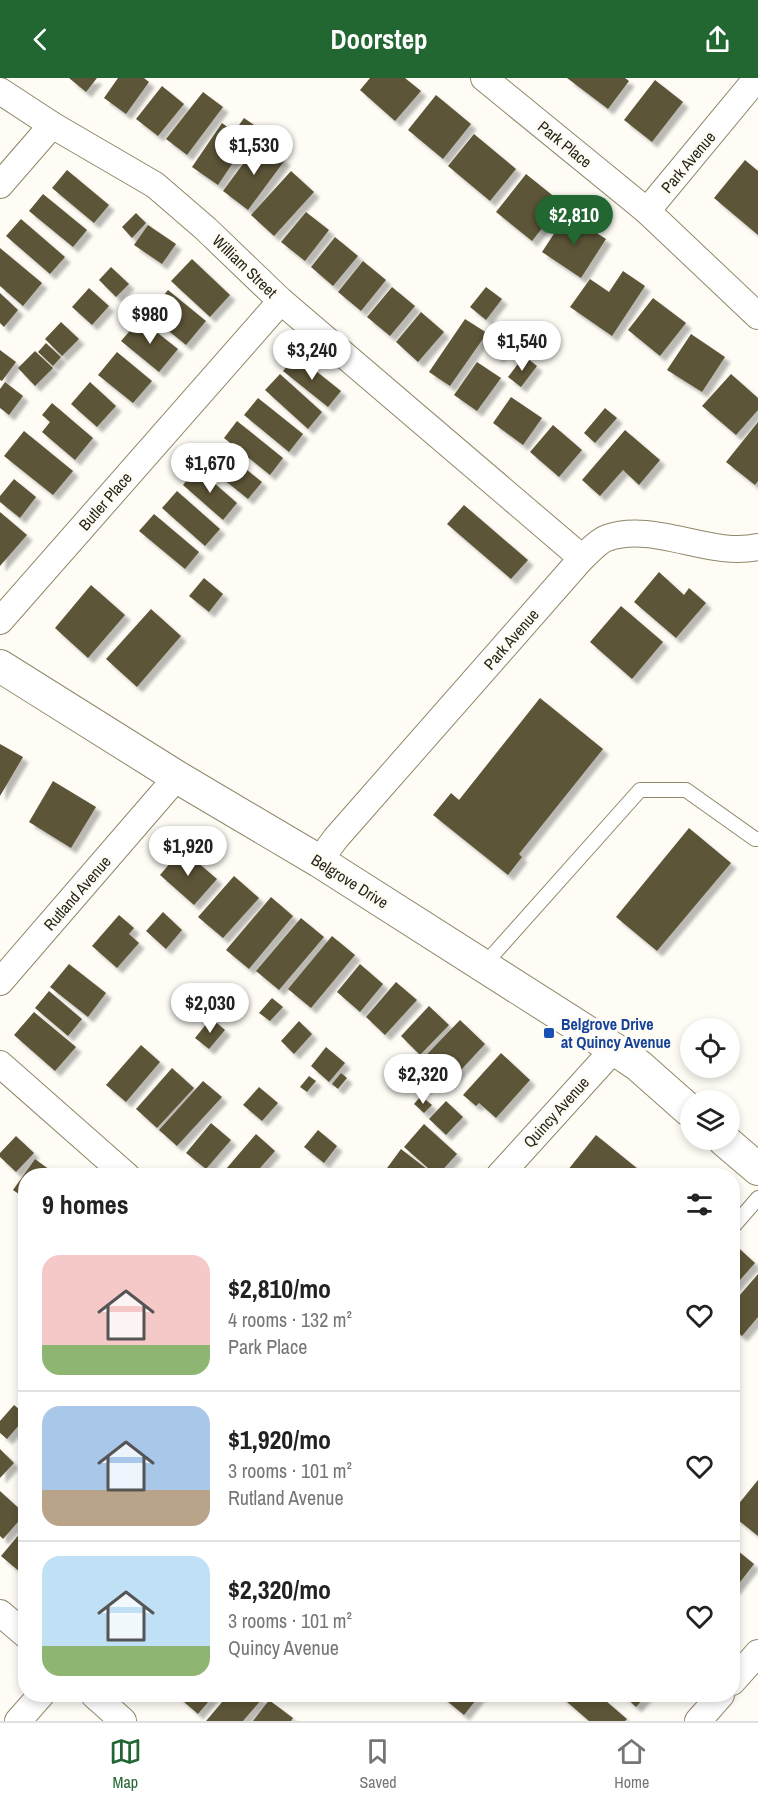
<!DOCTYPE html>
<meta charset="utf-8">
<style>
body{margin:0;font-family:"Archivo Narrow",sans-serif;background:#f2f2f2;color:#222;height:100vh;display:flex;flex-direction:column;font-size:22px;white-space:nowrap}
*{box-sizing:border-box;margin:0}
p{font-size:20px;color:#767676}
.icon{flex:none;width:33px;height:33px;fill:none;stroke:currentColor;stroke-width:2;stroke-linecap:round;stroke-linejoin:round}
.map{position:relative;flex:1;overflow:hidden}
.drawer{position:absolute;left:18px;top:1090px;width:722px;height:534px;display:flex;flex-direction:column;background:#fff;border-radius:24px;box-shadow:0 3px 9px #0003}
.drawer>*{flex:none}
.buttons{position:absolute;left:680px;top:940px;display:grid;gap:12px}
.buttons a{display:grid;place-items:center;width:60px;height:60px;border-radius:50%;background:#fff;box-shadow:0 3px 9px #0003;font-size:30px}
.price{position:absolute;translate:-50% -51px;padding:0 14px;border-radius:21px;background:#fff;color:#222;font-size:20px;line-height:39px;filter:drop-shadow(0 2px 3px #0008)}
.price::after{content:'';position:absolute;left:50%;top:36px;width:18px;height:14px;margin-left:-9px;background:inherit;clip-path:polygon(0 0,100% 0,50% 100%)}
.price.active{background:#226732;color:#fff}
ul{padding:0;list-style:none}
li{display:flex;align-items:center;gap:18px;height:150px;padding:0 24px}
li+li{border-top:2px solid #e0e0e0}
li span{display:grid;place-items:center;flex:none;width:168px;height:120px;border-radius:18px;color:#555}
li>.icon{margin-inline-start:auto}
span .icon{width:72px;height:72px;fill:#fffc;stroke-width:1}
li b{font-size:26px}
h2{display:flex;justify-content:space-between;align-items:center;height:72px;padding:0 24px;font-size:26px}
header{display:flex;justify-content:space-between;align-items:center;height:78px;padding:0 24px;background:#226732;color:#fff;font-size:27px;font-weight:700}
.tab-bar{display:flex;justify-content:space-around;align-items:center;height:84px;border-top:2px solid #e0e0e0;background:#fff;font-size:16px;color:#767676}
.tab-bar a{display:grid;justify-items:center;gap:3px}
.tab-bar .active{color:#226732}
.map>svg:first-child{display:block}
.building{fill:#5d5538;filter:url(#shadow)}
.lines{fill:none;stroke-linecap:round;stroke-linejoin:round}
.service-casing{stroke:#908869;stroke-width:16}
.minor-casing{stroke:#908869;stroke-width:28}
.tertiary-casing{stroke:#908869;stroke-width:34}
.service{stroke:#fff;stroke-width:14}
.minor{stroke:#fff;stroke-width:26}
.tertiary{stroke:#fff;stroke-width:32}
.transit-dot{fill:#1a4fb4;stroke:#fefcf5;stroke-width:2}
.labels{text-anchor:middle;stroke-width:6;stroke-linejoin:round;paint-order:stroke}
.street-label{font-size:16px;fill:#292518;stroke:#fefcf5}
.transit-label{font-size:16px;font-weight:bold;fill:#164399;stroke:#fefcf5;text-anchor:start}
</style>
<header><svg class="icon" aria-label="back" viewBox="0 0 24 24"><path d="M15 5l-7 7 7 7"/></svg>Doorstep<svg class="icon" aria-label="share" viewBox="0 0 24 24"><path d="M12 15V3M7 8l5-5 5 5M5 13v7h14v-7"/></svg></header>
<div class="map">
<svg width="758" height="1643" viewBox="0 0 758 1643">
<defs>
<filter id="shadow"><feDropShadow dx="5.5" dy="5.5" stdDeviation="1.5" flood-color="#0004"/></filter>
</defs>
<rect width="100%" height="100%" fill="#fefcf5"/>
<g class="building">
<polygon points="69,0 97,0 86,14"/>
<polygon points="118,0 144,0 149,4 126,36 104,20"/>
<polygon points="370,0 405,0 421,13 395,43 360,12"/>
<polygon points="567,0 625,0 629,3 608,31"/>
<polygon points="655,2 683,24 652,64 624,42"/>
<polygon points="162,8 184,26 158,58 136,41"/>
<polygon points="203,14 223,29 187,77 166,61"/>
<polygon points="436,17 471,46 443,81 408,52"/>
<polygon points="244,40 257,49 218,107 192,89 222,45 234,54"/>
<polygon points="474,56 516,91 490,123 448,88"/>
<polygon points="259,64 285,82 248,132 223,113"/>
<polygon points="745,82 758,93 758,157 714,120"/>
<polygon points="67,92 109,127 94,145 52,110"/>
<polygon points="291,93 314,114 274,158 251,137"/>
<polygon points="526,96 562,125 532,163 496,134"/>
<polygon points="43,116 87,152 73,169 29,133"/>
<polygon points="306,134 329,152 305,183 281,164"/>
<polygon points="136,135 146,145 132,160 122,149"/>
<polygon points="567,136 606,161 581,200 542,174"/>
<polygon points="21,141 65,179 50,196 6,158"/>
<polygon points="148,147 176,166 162,186 134,167"/>
<polygon points="335,159 358,178 333,208 311,189"/>
<polygon points="0,170 42,205 23,228 0,208"/>
<polygon points="192,181 230,217 210,239 171,203"/>
<polygon points="363,183 386,202 361,233 338,214"/>
<polygon points="111,189 129,206 116,219 99,202"/>
<polygon points="623,193 645,208 612,258 570,229 590,201 609,214"/>
<polygon points="392,209 415,228 390,258 367,239"/>
<polygon points="486,209 502,221 486,242 470,229"/>
<polygon points="89,210 109,228 92,247 72,229"/>
<polygon points="168,212 206,243 186,267 148,236"/>
<polygon points="0,215 18,232 4,249 0,245"/>
<polygon points="653,220 686,245 660,278 628,252"/>
<polygon points="421,234 444,254 418,284 396,264"/>
<polygon points="140,241 178,271 159,294 121,263"/>
<polygon points="465,241 487,255 450,308 429,294"/>
<polygon points="61,244 79,261 62,278 45,261"/>
<polygon points="501,248 515,258 498,279 485,269"/>
<polygon points="691,256 725,279 702,314 667,292"/>
<polygon points="46,265 61,279 53,288 38,274"/>
<polygon points="0,272 16,284 2,303 0,302"/>
<polygon points="35,273 53,290 35,308 18,290"/>
<polygon points="117,274 152,303 133,325 98,297"/>
<polygon points="296,277 341,313 328,329 283,293"/>
<polygon points="524,278 537,288 521,309 508,299"/>
<polygon points="477,284 501,300 477,333 454,317"/>
<polygon points="280,296 322,334 308,351 265,312"/>
<polygon points="731,296 758,320 758,332 736,357 702,328"/>
<polygon points="5,304 23,318 9,337 0,330 0,311"/>
<polygon points="90,304 116,328 97,349 71,326"/>
<polygon points="511,319 542,340 523,367 493,345"/>
<polygon points="258,320 303,356 289,374 244,337"/>
<polygon points="52,325 93,360 75,382 42,354 50,344 42,337"/>
<polygon points="605,330 617,340 595,365 584,355"/>
<polygon points="237,343 283,380 270,397 224,360"/>
<polygon points="758,344 758,403 755,407 726,384"/>
<polygon points="553,347 582,372 559,399 530,374"/>
<polygon points="625,352 660,382 639,407 623,392 600,418 582,402"/>
<polygon points="24,353 73,393 53,417 4,378"/>
<polygon points="216,367 262,404 248,421 202,384"/>
<polygon points="197,390 237,425 223,442 183,407"/>
<polygon points="14,401 36,419 20,440 0,424 0,418"/>
<polygon points="177,413 220,451 205,468 162,430"/>
<polygon points="464,427 528,482 511,501 447,446"/>
<polygon points="0,434 27,457 0,488"/>
<polygon points="154,436 199,474 185,491 139,453"/>
<polygon points="659,494 684,517 689,510 706,525 676,560 634,524"/>
<polygon points="204,500 223,516 209,534 189,518"/>
<polygon points="91,507 125,537 88,580 55,550"/>
<polygon points="621,528 663,564 632,601 590,564"/>
<polygon points="151,531 181,558 137,609 106,581"/>
<polygon points="540,620 603,671 519,776 522,779 508,797 433,737 451,715 459,722"/>
<polygon points="0,666 23,679 0,718"/>
<polygon points="53,703 96,729 71,770 29,744"/>
<polygon points="689,750 731,785 657,873 616,839"/>
<polygon points="182,771 217,801 194,827 160,797"/>
<polygon points="234,798 259,820 223,860 198,839"/>
<polygon points="271,819 293,838 249,891 226,872"/>
<polygon points="163,834 182,852 166,871 146,853"/>
<polygon points="119,837 134,850 129,856 139,865 117,890 92,868"/>
<polygon points="301,840 324,859 279,912 256,893"/>
<polygon points="332,858 355,877 311,930 288,911"/>
<polygon points="69,886 106,915 88,939 50,909"/>
<polygon points="360,886 383,906 360,934 337,914"/>
<polygon points="396,904 417,922 385,957 366,939"/>
<polygon points="49,913 82,941 68,958 35,930"/>
<polygon points="272,920 283,929 270,943 259,935"/>
<polygon points="429,928 449,947 420,977 401,958"/>
<polygon points="34,934 76,969 55,993 14,957"/>
<polygon points="211,940 225,952 209,971 195,960"/>
<polygon points="460,942 485,966 448,1006 438,996 425,1010 409,995"/>
<polygon points="299,943 312,956 294,976 281,963"/>
<polygon points="141,967 160,984 126,1024 106,1007"/>
<polygon points="326,969 345,985 329,1004 311,988"/>
<polygon points="501,975 530,1002 496,1040 479,1025 476,1028 463,1017"/>
<polygon points="172,990 194,1010 157,1050 136,1031"/>
<polygon points="341,995 347,1000 338,1011 332,1006"/>
<polygon points="309,998 316,1003 307,1014 300,1009"/>
<polygon points="203,1003 222,1019 177,1068 159,1052"/>
<polygon points="259,1009 278,1025 262,1043 243,1027"/>
<polygon points="421,1018 432,1027 424,1035 414,1026"/>
<polygon points="446,1023 463,1039 446,1057 429,1041"/>
<polygon points="211,1045 231,1062 206,1091 186,1075"/>
<polygon points="424,1046 457,1076 437,1098 404,1069"/>
<polygon points="318,1052 337,1068 324,1085 304,1069"/>
<polygon points="256,1056 275,1073 253,1098 220,1098"/>
<polygon points="596,1057 638,1091 633,1098 563,1098"/>
<polygon points="16,1058 34,1075 16,1094 0,1079 0,1075"/>
<polygon points="401,1071 436,1098 383,1098 382,1097"/>
<polygon points="35,1081 58,1098 26,1098 26,1121 13,1112"/>
<polygon points="732,1164 755,1185 732,1211"/>
<polygon points="758,1196 758,1239 742,1258 732,1250 732,1226"/>
<polygon points="14,1327 26,1337 26,1339 7,1361 0,1355 0,1343"/>
<polygon points="0,1371 14,1385 0,1400"/>
<polygon points="758,1402 758,1458 732,1437 732,1434"/>
<polygon points="0,1413 25,1436 3,1461 0,1458"/>
<polygon points="26,1448 26,1499 1,1478"/>
<polygon points="732,1468 754,1486 734,1512 732,1511"/>
<polygon points="176,1617 214,1617 198,1636"/>
<polygon points="228,1617 257,1617 262,1621 243,1643 206,1643"/>
<polygon points="444,1617 480,1617 464,1637 442,1619"/>
<polygon points="559,1617 599,1617 627,1641 625,1643 589,1643"/>
<polygon points="623,1617 647,1617 636,1629"/>
<polygon points="269,1622 293,1640 291,1643 253,1643"/>
</g>
<g class="lines">
<g class="service-casing">
<g id="service">
<polyline points="483,888 640,712 686,712 755,761 758,761"/>
<polyline points="732,1150 758,1120"/>
</g>
</g>
<g class="minor-casing">
<g id="minor">
<polyline points="484,0 647,133 758,238"/>
<polyline points="0,13 52,47 155,107 206,151 281,223 582,480"/>
<polyline points="0,107 52,47"/>
<polyline points="647,133 757,0"/>
<polyline points="0,543 281,223"/>
<path d="M319,783L336,760L582,480C589,474 598,463 607,460C654,443 710,480 758,469"/>
<polyline points="0,904 177,699"/>
<polyline points="0,986 127,1098"/>
<polyline points="499,1098 614,971"/>
<polyline points="0,1535 26,1557"/>
<polyline points="732,1604 758,1575"/>
<polyline points="94,1617 123,1643"/>
<polyline points="18,1643 41,1617"/>
<polyline points="698,1643 721,1617"/>
</g>
</g>
<g class="tertiary-casing">
<g id="tertiary">
<polyline points="0,588 177,699 319,783 614,971 638,987 690,1033"/>
<polyline points="724,1062 758,1091"/>
</g>
</g>
<use href="#service" class="service"/>
<use href="#minor" class="minor"/>
<use href="#tertiary" class="tertiary"/>
</g>
<rect class="transit-dot" x="543" y="949" width="12" height="12" rx="3"/>
<g class="labels">
<g class="street-label">
<text transform="translate(565 66) rotate(39)" y="6">Park Place</text>
<text transform="translate(688 84) rotate(-50)" y="6">Park Avenue</text>
<text transform="translate(245 188) rotate(44)" y="6">William Street</text>
<text transform="translate(105 423) rotate(-49)" y="6">Butler Place</text>
<text transform="translate(511 561) rotate(-49)" y="6">Park Avenue</text>
<text transform="translate(350 803) rotate(32)" y="6">Belgrove Drive</text>
<text transform="translate(77 815) rotate(-49)" y="6">Rutland Avenue</text>
<text transform="translate(556 1034) rotate(-48)" y="6">Quincy Avenue</text>
</g>
<g class="transit-label">
<text x="561" y="952">Belgrove Drive<tspan x="561" dy="18">at Quincy Avenue</tspan></text>
</g>
</g>
</svg>
<div class="buttons">
<a><svg class="icon" aria-label="locate" viewBox="0 0 24 24"><circle cx="12" cy="12" r="6"/><path d="M12 2v4M12 18v4M2 12h4M18 12h4"/></svg></a>
<a><svg class="icon" aria-label="layers" viewBox="0 0 24 24"><path d="M12 4l9 5-9 5-9-5zM3 14l9 5 9-5"/></svg></a>
</div>
<b class="price" style="left:254px;top:98px">$1,530</b>
<b class="price active" style="left:574px;top:168px">$2,810</b>
<b class="price" style="left:150px;top:267px">$980</b>
<b class="price" style="left:522px;top:294px">$1,540</b>
<b class="price" style="left:312px;top:303px">$3,240</b>
<b class="price" style="left:210px;top:416px">$1,670</b>
<b class="price" style="left:188px;top:799px">$1,920</b>
<b class="price" style="left:210px;top:956px">$2,030</b>
<b class="price" style="left:423px;top:1027px">$2,320</b>
<section class="drawer">
<h2>9 homes<svg class="icon" aria-label="filters" viewBox="0 0 24 24"><path d="M4 7h16M4 17h16"/><circle cx="9" cy="7" r="2"/><circle cx="15" cy="17" r="2"/></svg></h2>
<ul>
<li><span style="background:linear-gradient(#f6c9c9 75%,#8fb573 0)"><svg class="icon" aria-label="home" viewBox="0 0 24 24"><path d="M3 11l9-7 9 7M6 9v11h12V9"/></svg></span><div><b>$2,810/mo</b><p>4 rooms · 132 m²</p><p>Park Place</p></div><svg class="icon" aria-label="heart" viewBox="0 0 24 24"><path d="M12 20l-8-8c-3-5 5-10 8-4 3-6 11-1 8 4z"/></svg></li>
<li><span style="background:linear-gradient(#a9c7e8 70%,#b9a48a 0)"><svg class="icon" aria-label="home" viewBox="0 0 24 24"><path d="M3 11l9-7 9 7M6 9v11h12V9"/></svg></span><div><b>$1,920/mo</b><p>3 rooms · 101 m²</p><p>Rutland Avenue</p></div><svg class="icon" aria-label="heart" viewBox="0 0 24 24"><path d="M12 20l-8-8c-3-5 5-10 8-4 3-6 11-1 8 4z"/></svg></li>
<li><span style="background:linear-gradient(#bfe0f5 75%,#8fb573 0)"><svg class="icon" aria-label="home" viewBox="0 0 24 24"><path d="M3 11l9-7 9 7M6 9v11h12V9"/></svg></span><div><b>$2,320/mo</b><p>3 rooms · 101 m²</p><p>Quincy Avenue</p></div><svg class="icon" aria-label="heart" viewBox="0 0 24 24"><path d="M12 20l-8-8c-3-5 5-10 8-4 3-6 11-1 8 4z"/></svg></li>
</ul>
</section>
</div>
<nav class="tab-bar">
<a class="active"><svg class="icon" aria-label="map" viewBox="0 0 24 24"><path d="M3 6l6-2 6 2 6-2v14l-6 2-6-2-6 2zM9 4v14M15 6v14"/></svg>Map</a>
<a><svg class="icon" aria-label="saved" viewBox="0 0 24 24"><path d="M7 4h10v16l-5-4-5 4z"/></svg>Saved</a>
<a><svg class="icon" aria-label="home" viewBox="0 0 24 24"><path d="M3 11l9-7 9 7M6 9v11h12V9"/></svg>Home</a>
</nav>
